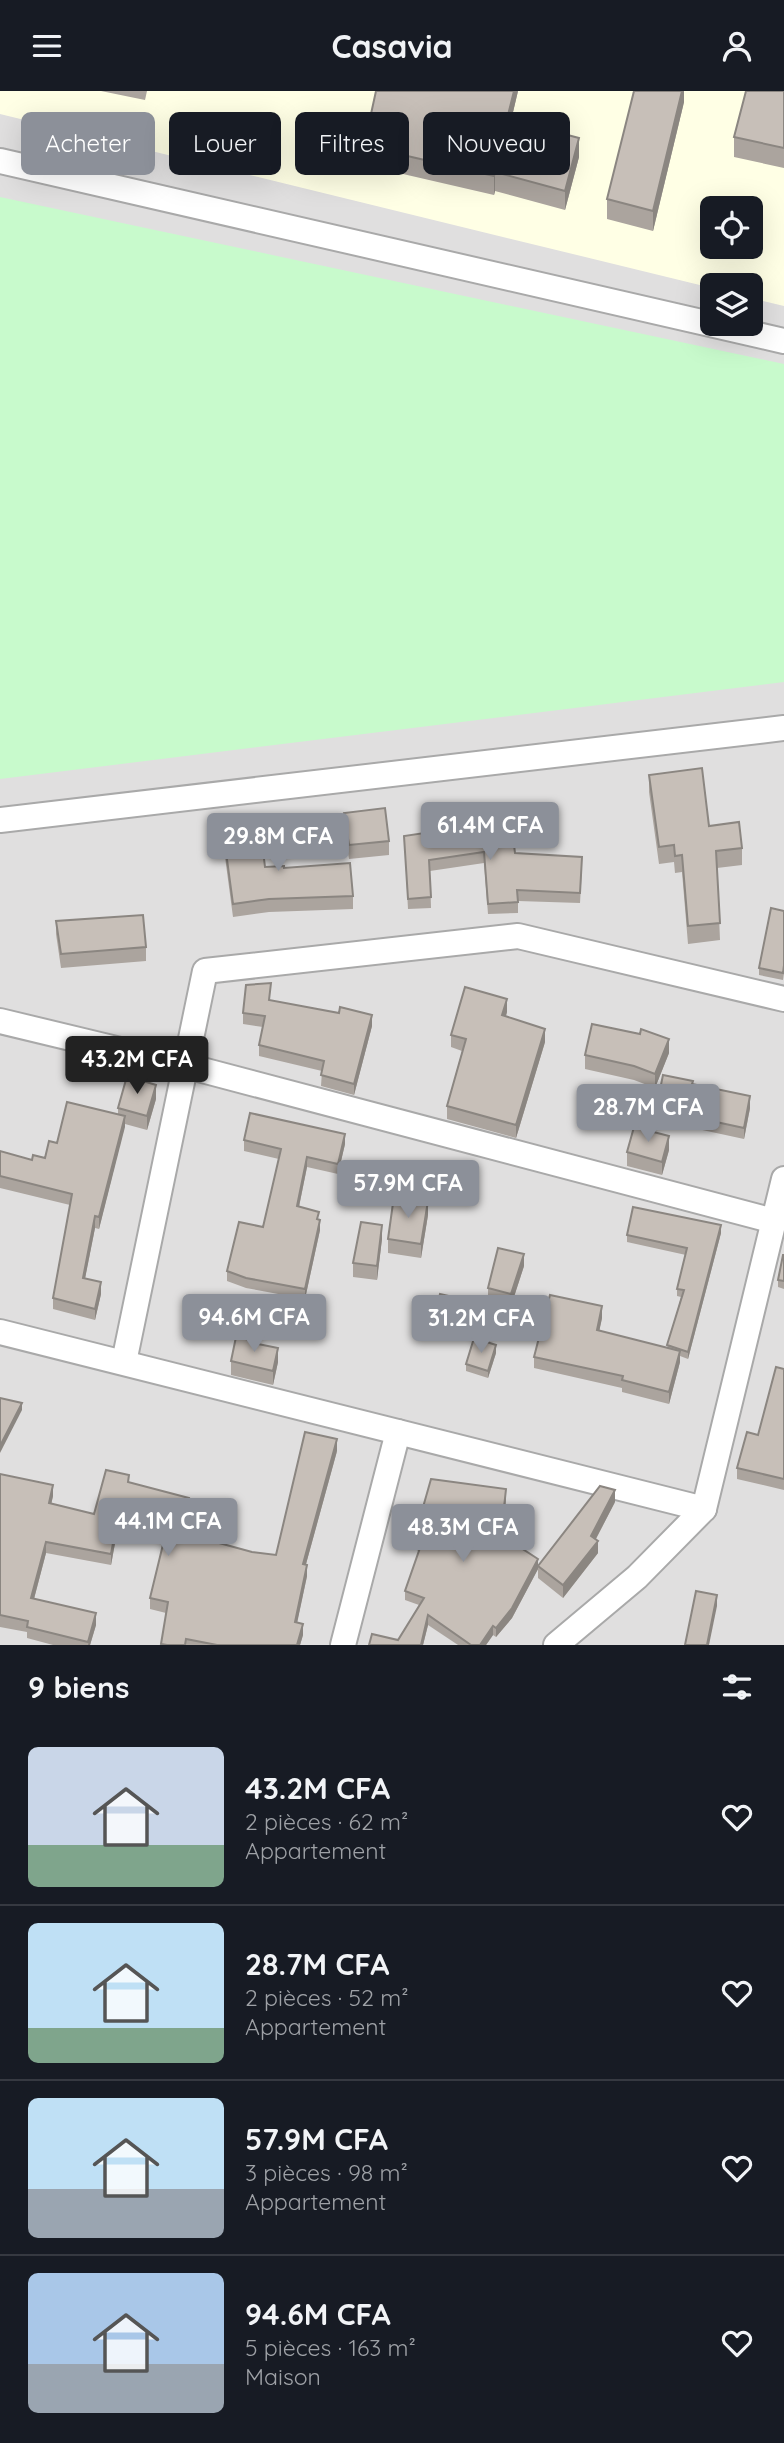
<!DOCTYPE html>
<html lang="fr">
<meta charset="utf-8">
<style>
body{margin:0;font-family:Quicksand,sans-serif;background:#20242c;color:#f1f3f6;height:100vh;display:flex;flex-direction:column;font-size:26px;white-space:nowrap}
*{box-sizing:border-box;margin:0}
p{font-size:23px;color:#9ea1a6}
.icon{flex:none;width:38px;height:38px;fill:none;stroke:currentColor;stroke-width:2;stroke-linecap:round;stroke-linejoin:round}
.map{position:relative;height:1554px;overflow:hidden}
.drawer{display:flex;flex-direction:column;background:#171b24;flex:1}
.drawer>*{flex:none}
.banner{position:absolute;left:21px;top:21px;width:742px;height:63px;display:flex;gap:14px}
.tools{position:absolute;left:700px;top:105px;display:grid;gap:14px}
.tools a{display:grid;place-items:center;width:63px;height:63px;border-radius:10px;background:#171b24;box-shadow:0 7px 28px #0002;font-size:35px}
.price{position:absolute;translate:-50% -60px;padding:0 16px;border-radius:7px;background:#8c9099;color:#fff;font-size:23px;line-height:46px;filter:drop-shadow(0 2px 4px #0008)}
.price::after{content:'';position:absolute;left:50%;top:42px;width:21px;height:16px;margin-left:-10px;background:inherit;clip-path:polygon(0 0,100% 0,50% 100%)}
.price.current{background:#222;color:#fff}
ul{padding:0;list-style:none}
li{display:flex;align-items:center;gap:21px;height:175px;padding:0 28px}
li+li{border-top:2px solid #363941}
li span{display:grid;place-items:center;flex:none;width:196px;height:140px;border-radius:10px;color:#555}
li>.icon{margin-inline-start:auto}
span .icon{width:84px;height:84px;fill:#fffc;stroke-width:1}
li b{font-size:30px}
h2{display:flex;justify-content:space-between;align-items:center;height:84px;padding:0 28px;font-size:30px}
.chip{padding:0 24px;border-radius:10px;background:#171b24;box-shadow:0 7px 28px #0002;font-size:24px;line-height:63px}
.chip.current{background:#8c9099;color:#fff}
header{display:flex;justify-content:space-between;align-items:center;height:91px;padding:0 28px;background:#171b24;font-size:32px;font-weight:700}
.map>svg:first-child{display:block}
.residential{fill:#e0dfdf;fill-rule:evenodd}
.education{fill:#ffffe5;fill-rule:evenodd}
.park{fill:#c8facc}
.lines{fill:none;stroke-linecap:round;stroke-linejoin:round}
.minor-casing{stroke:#a9a9a9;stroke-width:28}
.minor{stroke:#fff;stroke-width:24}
.wall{fill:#aba49e}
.shaded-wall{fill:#8b8681}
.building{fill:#c7bfb8;stroke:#8b8681;stroke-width:2}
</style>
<header><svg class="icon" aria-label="menu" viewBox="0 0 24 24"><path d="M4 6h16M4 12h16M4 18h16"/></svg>Casavia<svg class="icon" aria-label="person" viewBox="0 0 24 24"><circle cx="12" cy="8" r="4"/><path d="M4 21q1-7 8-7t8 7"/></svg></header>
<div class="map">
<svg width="784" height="1554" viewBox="0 0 784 1554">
<rect width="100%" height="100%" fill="#f2efe9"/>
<path class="residential" d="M0,0H784V1554H0ZM712,117H751V156H712ZM712,194H751V233H712Z"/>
<path class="education" d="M0,0H784V215L751,207V194H712V197L0,23ZM712,117H751V156H712Z"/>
<polygon class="park" points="0,106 784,273 784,591 0,688"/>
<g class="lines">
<g class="minor-casing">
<g id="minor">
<polyline points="0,70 784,250"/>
<polyline points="0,729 784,637"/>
<polyline points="0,930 187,975 774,1130"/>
<polyline points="0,1241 704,1418"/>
<polyline points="124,1271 205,880 518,845 784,908"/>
<polyline points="343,1554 398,1341"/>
<polyline points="556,1554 637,1486 704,1418 784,1088"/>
</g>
</g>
<use href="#minor" class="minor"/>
</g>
<g class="wall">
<polygon points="101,0 147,0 145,9"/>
<polygon points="376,0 518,0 511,29 579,66 565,119 495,100 494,104 364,74 364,55"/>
<polygon points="684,0 684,11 653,140 607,128 607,108"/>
<polygon points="784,0 784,77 734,66 734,46"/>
<polygon points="649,684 709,735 742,757 742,774 717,777 720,849 688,853 682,781 675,782 674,771 659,773 649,701"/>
<polygon points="344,722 389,750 389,764 349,768 344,736"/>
<polygon points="223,739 265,776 284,777 353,805 353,818 269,821 233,826 223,751"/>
<polygon points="404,745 515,762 582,777 580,812 518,810 518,822 488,823 484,772 430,780 431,817 408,818"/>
<polygon points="784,820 784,882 783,889 759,884 759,877"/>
<polygon points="56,830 146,856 146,870 61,877 56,843"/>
<polygon points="270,909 372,935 354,1004 321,995 322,980 259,965 259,954 263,936 243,933 243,922"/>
<polygon points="507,921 506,925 545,951 516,1047 447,1028 447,1015 462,960 451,956 451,944"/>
<polygon points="669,962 655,997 634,989 585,978 585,964"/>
<polygon points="693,993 750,1017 744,1048 656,1029 656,1018"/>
<polygon points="156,1008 147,1039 125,1033 99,1138 95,1137 85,1187 101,1203 95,1229 53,1218 53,1207 70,1114 0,1097 0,1060 32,1069 45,1067 57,1052 118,1023 118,1017"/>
<polygon points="244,1049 345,1053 338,1083 307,1076 299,1116 319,1129 320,1139 305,1208 246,1197 227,1190 227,1180 263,1136 279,1068 244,1060"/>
<polygon points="669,1059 662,1084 627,1075 627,1061"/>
<polygon points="428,1124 421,1167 388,1162 388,1148"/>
<polygon points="721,1142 688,1268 680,1265 680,1271 669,1313 622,1301 622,1297 534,1277 534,1266 602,1227 599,1240 667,1257 681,1206 677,1205 677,1198 686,1164 627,1151 627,1144"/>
<polygon points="382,1148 377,1189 353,1186 353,1172"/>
<polygon points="784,1164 784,1198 778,1196 778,1189"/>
<polygon points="524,1175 511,1215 488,1210 488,1197"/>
<polygon points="466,1217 459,1243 434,1236 434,1229"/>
<polygon points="496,1262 488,1287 466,1280 466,1273"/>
<polygon points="231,1270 278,1271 273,1294 231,1284"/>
<polygon points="784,1278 784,1399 737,1388 737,1377 758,1344"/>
<polygon points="337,1360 306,1473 307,1485 297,1531 303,1544 300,1554 161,1554 166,1522 150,1518 150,1507 164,1448 118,1436 111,1474 46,1462 34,1508 96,1534 90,1554 53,1554 27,1547 27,1541 0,1536 0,1383 53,1405 51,1413 94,1423 129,1391 189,1418 187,1430 210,1445 209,1450 252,1461 276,1464"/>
<polygon points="506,1407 502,1444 538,1478 512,1527 496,1546 493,1544 486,1554 458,1554 428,1534 423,1554 369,1554 398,1549 419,1514 405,1509 405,1500 419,1460 414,1458 414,1448"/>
<polygon points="615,1411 596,1448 598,1462 563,1507 538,1487 538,1475"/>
</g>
<g class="shaded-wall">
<polygon points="514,0 518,0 507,47 507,28"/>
<polygon points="682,0 684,0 684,11 653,140 653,120"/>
<polygon points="579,47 579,66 565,119 565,100"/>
<polygon points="495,81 495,100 494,104 494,85"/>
<polygon points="507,908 507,921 502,937 502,924"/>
<polygon points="372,924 372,935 354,1004 354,993"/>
<polygon points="545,938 545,951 516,1047 516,1034"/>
<polygon points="669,948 669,962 655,997 655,983"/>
<polygon points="156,994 156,1008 147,1039 147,1025"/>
<polygon points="750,1005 750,1017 744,1048 744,1037"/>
<polygon points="125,1025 125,1036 99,1138 99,1126"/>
<polygon points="345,1043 345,1053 338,1083 338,1073"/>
<polygon points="669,1045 669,1059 662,1084 662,1071"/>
<polygon points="307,1066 307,1076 297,1125 297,1115"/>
<polygon points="428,1110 428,1124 421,1167 421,1153"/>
<polygon points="95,1125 95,1137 83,1198 83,1187"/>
<polygon points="320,1129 320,1139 305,1208 305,1198"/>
<polygon points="382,1134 382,1148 377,1189 377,1175"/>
<polygon points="721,1134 721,1142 688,1268 688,1261"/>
<polygon points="524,1163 524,1175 511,1215 511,1203"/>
<polygon points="101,1191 101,1203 95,1229 95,1218"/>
<polygon points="466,1209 466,1217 459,1243 459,1235"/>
<polygon points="602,1215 602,1227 597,1251 597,1239"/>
<polygon points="496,1254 496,1262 488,1287 488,1280"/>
<polygon points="278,1257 278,1271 273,1294 273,1280"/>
<polygon points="680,1260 680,1271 669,1313 669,1301"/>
<polygon points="22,1312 22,1319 0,1362 0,1355"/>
<polygon points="337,1348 337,1360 303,1484 303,1473"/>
<polygon points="53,1394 53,1405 49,1423 49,1412"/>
<polygon points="506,1398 506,1407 501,1453 501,1444"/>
<polygon points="615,1399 615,1411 591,1457 591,1445"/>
<polygon points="189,1407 189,1418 184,1441 184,1429"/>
<polygon points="118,1425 118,1436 111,1474 111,1463"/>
<polygon points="598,1450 598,1462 563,1507 563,1494"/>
<polygon points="46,1451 46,1462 31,1519 31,1507"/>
<polygon points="538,1468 538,1478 512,1527 496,1546 496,1537"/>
<polygon points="307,1474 307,1485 295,1542 295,1531"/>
<polygon points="717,1504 717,1515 709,1554 707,1554"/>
<polygon points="96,1522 96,1534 90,1554 88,1554"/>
<polygon points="428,1524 428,1534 423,1554 421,1554"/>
<polygon points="303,1533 303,1544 300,1554 297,1554"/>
<polygon points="493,1535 493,1544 486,1554 480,1554"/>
</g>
<g class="building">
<polygon points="376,0 514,0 507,28 579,47 565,100 495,81 494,85 364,55"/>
<polygon points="634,0 682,0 653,120 607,108"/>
<polygon points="746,0 784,0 784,57 734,46"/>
<polygon points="702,677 709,735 739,731 742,757 716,760 720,832 688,835 682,764 675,765 674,754 659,756 649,684"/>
<polygon points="385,717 389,750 349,754 344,722"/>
<polygon points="511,729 515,762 582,766 580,802 517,799 518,811 488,813 484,761 429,769 431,806 408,808 404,745"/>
<polygon points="260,734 265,776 284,775 284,777 350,772 353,805 269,808 233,813 223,739"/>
<polygon points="771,817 784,820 784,874 783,882 759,877"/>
<polygon points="143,824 146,856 61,863 56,830"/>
<polygon points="271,892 269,909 339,922 340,916 372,924 354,993 321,984 324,970 259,954 265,925 243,922 246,894"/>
<polygon points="465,896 507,908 502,924 545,938 516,1034 447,1015 466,948 451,944"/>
<polygon points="592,933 640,943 641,938 669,948 655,983 634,975 585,964"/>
<polygon points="663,984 693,990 692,993 750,1005 744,1037 656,1018"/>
<polygon points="127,985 156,994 147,1025 118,1017"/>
<polygon points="67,1011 125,1025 99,1126 95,1125 83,1187 101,1191 95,1218 53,1207 72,1103 0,1085 0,1060 32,1069 33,1064 45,1067 49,1050 57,1052"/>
<polygon points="250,1022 345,1043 338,1073 307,1066 297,1115 319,1121 317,1128 320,1129 305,1198 246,1187 227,1180 239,1131 263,1136 281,1058 244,1049"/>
<polygon points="634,1036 669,1045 662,1071 627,1061"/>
<polygon points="394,1105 428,1110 421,1153 388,1148"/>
<polygon points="633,1116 721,1134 688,1261 667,1254 684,1199 677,1198 687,1157 627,1144"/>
<polygon points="361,1131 382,1134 377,1175 353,1172"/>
<polygon points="498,1157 524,1163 511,1203 488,1197"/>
<polygon points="783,1164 784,1164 784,1190 778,1189"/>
<polygon points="440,1203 466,1209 459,1235 434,1229"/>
<polygon points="550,1204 602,1215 597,1239 680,1260 669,1301 622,1289 623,1285 534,1266"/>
<polygon points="236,1246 259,1251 258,1253 278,1257 273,1280 231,1270"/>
<polygon points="474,1247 496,1254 488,1280 466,1273"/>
<polygon points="776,1276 784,1278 784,1388 737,1377 747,1341 758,1344"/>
<polygon points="0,1307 22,1312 0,1355"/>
<polygon points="305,1341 337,1348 303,1473 307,1474 295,1531 303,1533 297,1554 217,1554 186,1548 185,1554 167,1554 161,1553 168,1511 150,1507 167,1437 118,1425 111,1463 46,1451 31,1507 96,1522 88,1551 27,1536 28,1530 0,1524 0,1383 53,1394 49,1412 94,1423 106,1379 129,1384 128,1391 189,1407 184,1429 210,1434 208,1449 252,1461 276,1464"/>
<polygon points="431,1388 506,1398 501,1444 538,1468 512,1517 496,1537 493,1535 480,1554 471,1554 428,1524 421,1554 369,1554 372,1543 398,1549 424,1507 405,1500 422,1451 414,1448"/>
<polygon points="600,1395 615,1399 591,1445 598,1450 563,1494 538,1475"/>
<polygon points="696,1500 717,1504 707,1554 685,1554"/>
</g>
</svg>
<div class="tools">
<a><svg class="icon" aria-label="locate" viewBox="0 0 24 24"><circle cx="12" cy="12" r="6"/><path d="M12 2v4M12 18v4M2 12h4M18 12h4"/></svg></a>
<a><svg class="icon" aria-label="layers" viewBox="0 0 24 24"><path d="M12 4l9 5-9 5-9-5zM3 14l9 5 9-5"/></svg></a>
</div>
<b class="price" style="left:490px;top:771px">61.4M CFA</b>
<b class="price" style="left:278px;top:782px">29.8M CFA</b>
<b class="price current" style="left:137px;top:1005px">43.2M CFA</b>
<b class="price" style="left:648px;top:1053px">28.7M CFA</b>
<b class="price" style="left:408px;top:1129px">57.9M CFA</b>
<b class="price" style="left:254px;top:1263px">94.6M CFA</b>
<b class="price" style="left:481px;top:1264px">31.2M CFA</b>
<b class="price" style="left:168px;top:1467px">44.1M CFA</b>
<b class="price" style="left:463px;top:1473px">48.3M CFA</b>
<div class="banner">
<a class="chip current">Acheter</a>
<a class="chip">Louer</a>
<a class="chip">Filtres</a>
<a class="chip">Nouveau</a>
</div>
</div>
<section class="drawer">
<h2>9 biens<svg class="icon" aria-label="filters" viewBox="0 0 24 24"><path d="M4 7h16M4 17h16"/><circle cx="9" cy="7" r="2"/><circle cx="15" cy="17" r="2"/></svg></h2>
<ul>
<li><span style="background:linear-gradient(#c9d6e8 70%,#7fa58c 0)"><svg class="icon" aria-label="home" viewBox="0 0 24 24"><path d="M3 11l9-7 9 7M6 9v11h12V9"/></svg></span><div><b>43.2M CFA</b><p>2 pièces · 62 m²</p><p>Appartement</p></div><svg class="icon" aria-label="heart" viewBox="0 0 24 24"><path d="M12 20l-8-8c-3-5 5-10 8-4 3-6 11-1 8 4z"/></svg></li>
<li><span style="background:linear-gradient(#bfe0f5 75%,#7fa58c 0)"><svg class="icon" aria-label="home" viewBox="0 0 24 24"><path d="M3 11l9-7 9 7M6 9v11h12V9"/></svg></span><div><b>28.7M CFA</b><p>2 pièces · 52 m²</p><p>Appartement</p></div><svg class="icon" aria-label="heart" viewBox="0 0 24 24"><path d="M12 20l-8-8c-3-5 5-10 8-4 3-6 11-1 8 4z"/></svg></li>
<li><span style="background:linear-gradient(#bfe0f5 65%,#9aa5b1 0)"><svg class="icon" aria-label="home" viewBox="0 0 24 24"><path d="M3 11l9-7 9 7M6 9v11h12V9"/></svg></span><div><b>57.9M CFA</b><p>3 pièces · 98 m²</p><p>Appartement</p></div><svg class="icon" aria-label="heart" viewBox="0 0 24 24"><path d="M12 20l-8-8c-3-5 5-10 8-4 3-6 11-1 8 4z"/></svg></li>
<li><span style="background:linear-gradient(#a9c7e8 65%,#9aa5b1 0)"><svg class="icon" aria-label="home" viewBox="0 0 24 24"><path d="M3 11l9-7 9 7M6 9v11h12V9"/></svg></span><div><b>94.6M CFA</b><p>5 pièces · 163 m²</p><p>Maison</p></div><svg class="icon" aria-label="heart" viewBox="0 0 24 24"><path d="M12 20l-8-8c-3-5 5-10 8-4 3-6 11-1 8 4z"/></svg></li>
</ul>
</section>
